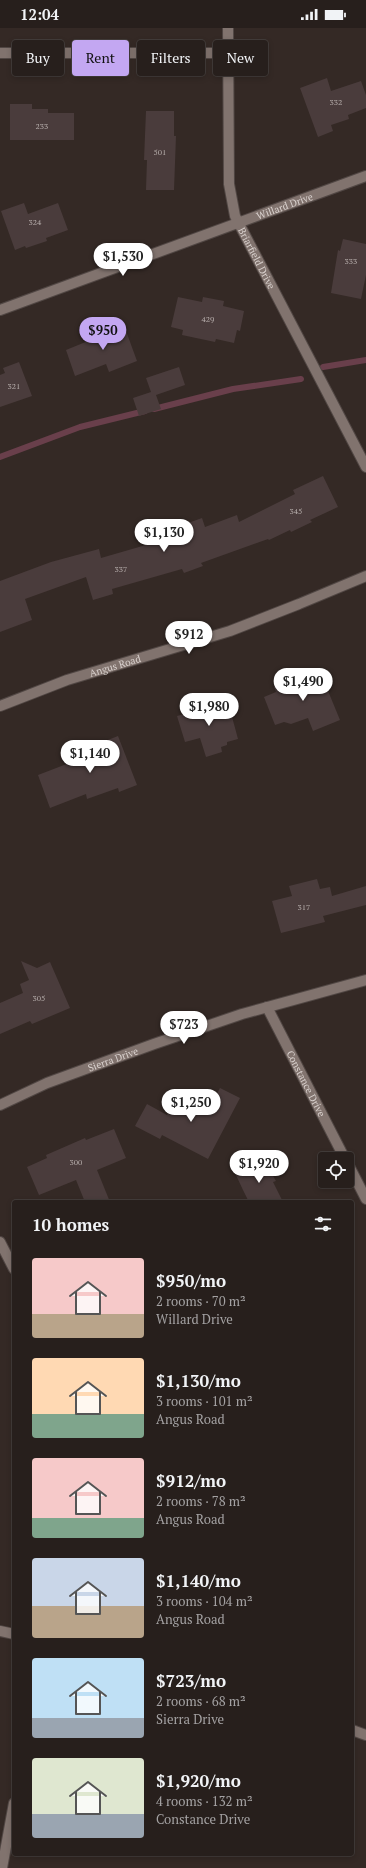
<!DOCTYPE html>
<meta charset="utf-8">
<style>
body{margin:0;font-family:"PT Serif",serif;background:#332c29;color:#f1f3f6;height:100vh;display:flex;flex-direction:column;font-size:15px;white-space:nowrap}
*{box-sizing:border-box;margin:0}
p{font-size:13px;color:#a4a2a3}
.icon{flex:none;width:22px;height:22px;fill:none;stroke:currentColor;stroke-width:2;stroke-linecap:round;stroke-linejoin:round}
.map{position:relative;flex:1;overflow:hidden}
.sheet{position:absolute;left:12px;top:1172px;width:342px;height:656px;display:flex;flex-direction:column;background:#271f1c;border-radius:4px;box-shadow:0 2px 6px #0003,0 0 0 1px #433d3b}
.sheet>*{flex:none}
.guide{position:absolute;left:12px;top:12px;width:342px;height:36px;display:flex;gap:8px}
.buttons{position:absolute;left:318px;top:1124px;display:grid;gap:8px}
.buttons a{display:grid;place-items:center;width:36px;height:36px;border-radius:4px;background:#271f1c;box-shadow:0 2px 6px #0003,0 0 0 1px #433d3b;font-size:20px}
.price{position:absolute;translate:-50% -34px;padding:0 9px;border-radius:14px;background:#fff;color:#222;font-size:13px;line-height:26px;filter:drop-shadow(0 1px 2px #0008)}
.price::after{content:'';position:absolute;left:50%;top:24px;width:12px;height:9px;margin-left:-6px;background:inherit;clip-path:polygon(0 0,100% 0,50% 100%)}
.price.active{background:#c3a7f2;color:#111}
ul{padding:0;list-style:none}
li{display:flex;align-items:center;gap:12px;height:100px;padding:0 20px}
li span{display:grid;place-items:center;flex:none;width:112px;height:80px;border-radius:4px;color:#555}
li>.icon{margin-inline-start:auto}
span .icon{width:48px;height:48px;fill:#fffc;stroke-width:1}
li b{font-size:17px}
h2{display:flex;justify-content:space-between;align-items:center;height:48px;padding:0 20px;font-size:17px}
.tag{padding:0 14px;border-radius:4px;background:#271f1c;box-shadow:0 2px 6px #0003,0 0 0 1px #433d3b;font-size:14px;line-height:36px}
.tag.active{background:#c3a7f2;color:#111}
.status{display:flex;justify-content:space-between;align-items:center;height:28px;padding:0 20px;background:#271f1c;direction:ltr}
.status svg{height:11px;fill:currentColor}
.map>svg:first-child{display:block}
.lines{fill:none;stroke-linecap:round;stroke-linejoin:round}
.stream{stroke:#693f4b;stroke-width:6}
.building{fill:#4a3c3c}
.minor-casing{stroke:#514744;stroke-width:12}
.minor{stroke:#81736e;stroke-width:10}
.labels{text-anchor:middle;stroke-width:3.5;stroke-linejoin:round;paint-order:stroke}
.number-label{font-size:8px;fill:#b5acaa}
.street-label{font-size:10px;fill:#d9d1ce;stroke:#2a1f1b}
</style>
<div class="status"><b>12:04</b><svg viewBox="0 0 49 12"><path d="M0 12V9h3v3zM5 12V6h3v6zM10 12V3h3v9zM15 12V0h3v12zM26 1h20v11H26zM47 4h2v5h-2z"/></svg></div>
<div class="map">
<svg width="366" height="1840" viewBox="0 0 366 1840">
<rect width="100%" height="100%" fill="#342925"/>
<g class="lines">
<g class="stream">
<polyline points="323,339 366,332"/>
<polyline points="154,381 233,361 301,351"/>
<polyline points="0,429 80,399 145,383"/>
</g>
</g>
<g class="building">
<polygon points="327,50 331,63 361,53 366,67 366,80 348,87 349,91 331,97 333,103 318,109 300,60"/>
<polygon points="10,76 32,76 32,81 48,81 48,85 74,85 74,112 10,112"/>
<polygon points="146,83 174,83 174,108 176,108 174,162 146,162 147,132 144,132"/>
<polygon points="24,175 28,186 58,175 68,202 46,210 47,213 26,220 25,218 15,222 1,183"/>
<polygon points="343,211 366,216 366,247 361,271 331,265 338,222 340,223"/>
<polygon points="178,269 202,274 203,269 224,273 223,278 244,283 240,303 237,302 234,315 216,311 215,314 182,307 183,302 171,299"/>
<polygon points="122,292 137,333 109,344 106,336 75,348 66,322 88,313 87,310 102,305 100,300"/>
<polygon points="19,334 32,368 0,379 0,347 5,345 3,340"/>
<polygon points="179,339 185,357 156,367 161,381 139,388 133,370 151,364 146,350"/>
<polygon points="323,448 338,479 310,492 312,494 291,504 290,502 269,512 268,511 201,535 203,538 184,545 182,541 112,561 113,566 93,572 86,549 25,571 32,592 0,604 0,553 51,534 99,521 101,530 177,508 174,500 202,490 205,499 237,487 239,494 295,466 293,462"/>
<polygon points="319,641 340,692 313,703 308,690 291,696 284,694 275,697 264,669 276,664 274,659"/>
<polygon points="209,674 210,679 228,674 238,711 227,714 227,717 221,719 222,724 206,729 200,710 185,714 177,688 191,684 190,681"/>
<polygon points="118,708 137,757 119,764 118,760 87,771 86,766 50,780 38,747 85,729 82,722"/>
<polygon points="317,851 320,861 330,859 332,868 366,858 366,877 323,888 325,894 281,905 272,873 292,868 289,858"/>
<polygon points="21,933 37,940 50,934 70,980 32,996 30,993 0,1006 0,975 23,965 20,956 29,952"/>
<polygon points="220,1060 240,1070 208,1131 162,1107 160,1111 135,1098 147,1076 167,1087 176,1070 206,1086"/>
<polygon points="114,1101 126,1130 97,1142 110,1174 85,1174 76,1152 39,1167 27,1139 47,1130 46,1127 85,1110 86,1112"/>
<polygon points="264,1132 276,1153 273,1154 283,1174 249,1174 243,1162 236,1147"/>
</g>
<g class="lines">
<g class="minor-casing">
<g id="minor">
<path id="s1" d="M228,0L229,156L235,188L366,439"/>
<polyline points="0,25 228,25"/>
<path id="s2" d="M0,282L366,148"/>
<path id="s3" d="M0,678L67,652L230,603L299,576L366,548"/>
<path id="s4" d="M267,979L345,1131"/>
<path id="s5" d="M0,1077L47,1055L154,1016L242,986L366,952"/>
<polyline points="347,1134 366,1171"/>
<polyline points="0,1214 14,1241"/>
<polyline points="0,1603 14,1606"/>
<polyline points="352,1702 366,1707"/>
<polyline points="2,1840 14,1775"/>
</g>
</g>
<use href="#minor" class="minor"/>
</g>
<g class="labels">
<g class="number-label">
<text x="336" y="77">332</text>
<text x="42" y="101">233</text>
<text x="160" y="127">501</text>
<text x="35" y="197">324</text>
<text x="351" y="236">333</text>
<text x="208" y="294">429</text>
<text x="14" y="361">321</text>
<text x="296" y="486">345</text>
<text x="121" y="544">337</text>
<text x="304" y="882">317</text>
<text x="39" y="973">305</text>
<text x="76" y="1137">300</text>
</g>
<g class="street-label">
<text dy="4" stroke="none"><textPath href="#s2" startOffset="303">Willard Drive</textPath></text>
<text dy="4" stroke="none"><textPath href="#s1" startOffset="236">Briarfield Drive</textPath></text>
<text dy="4" stroke="none"><textPath href="#s3" startOffset="122">Angus Road</textPath></text>
<text dy="4" stroke="none"><textPath href="#s5" startOffset="122">Sierra Drive</textPath></text>
<text dy="4" stroke="none"><textPath href="#s4" startOffset="86">Constance Drive</textPath></text>
</g>
</g>
</svg>
<div class="buttons">
<a><svg class="icon" aria-label="locate" viewBox="0 0 24 24"><circle cx="12" cy="12" r="6"/><path d="M12 2v4M12 18v4M2 12h4M18 12h4"/></svg></a>
</div>
<b class="price" style="left:123px;top:249px">$1,530</b>
<b class="price active" style="left:103px;top:323px">$950</b>
<b class="price" style="left:164px;top:525px">$1,130</b>
<b class="price" style="left:189px;top:627px">$912</b>
<b class="price" style="left:303px;top:674px">$1,490</b>
<b class="price" style="left:209px;top:699px">$1,980</b>
<b class="price" style="left:90px;top:746px">$1,140</b>
<b class="price" style="left:184px;top:1017px">$723</b>
<b class="price" style="left:191px;top:1095px">$1,250</b>
<b class="price" style="left:259px;top:1156px">$1,920</b>
<div class="guide">
<a class="tag">Buy</a>
<a class="tag active">Rent</a>
<a class="tag">Filters</a>
<a class="tag">New</a>
</div>
<section class="sheet">
<h2>10 homes<svg class="icon" aria-label="filters" viewBox="0 0 24 24"><path d="M4 7h16M4 17h16"/><circle cx="9" cy="7" r="2"/><circle cx="15" cy="17" r="2"/></svg></h2>
<ul>
<li><span style="background:linear-gradient(#f6c9c9 70%,#b9a48a 0)"><svg class="icon" aria-label="home" viewBox="0 0 24 24"><path d="M3 11l9-7 9 7M6 9v11h12V9"/></svg></span><div><b>$950/mo</b><p>2 rooms · 70 m²</p><p>Willard Drive</p></div></li>
<li><span style="background:linear-gradient(#ffd9b3 70%,#7fa58c 0)"><svg class="icon" aria-label="home" viewBox="0 0 24 24"><path d="M3 11l9-7 9 7M6 9v11h12V9"/></svg></span><div><b>$1,130/mo</b><p>3 rooms · 101 m²</p><p>Angus Road</p></div></li>
<li><span style="background:linear-gradient(#f6c9c9 75%,#7fa58c 0)"><svg class="icon" aria-label="home" viewBox="0 0 24 24"><path d="M3 11l9-7 9 7M6 9v11h12V9"/></svg></span><div><b>$912/mo</b><p>2 rooms · 78 m²</p><p>Angus Road</p></div></li>
<li><span style="background:linear-gradient(#c9d6e8 60%,#b9a48a 0)"><svg class="icon" aria-label="home" viewBox="0 0 24 24"><path d="M3 11l9-7 9 7M6 9v11h12V9"/></svg></span><div><b>$1,140/mo</b><p>3 rooms · 104 m²</p><p>Angus Road</p></div></li>
<li><span style="background:linear-gradient(#bfe0f5 75%,#9aa5b1 0)"><svg class="icon" aria-label="home" viewBox="0 0 24 24"><path d="M3 11l9-7 9 7M6 9v11h12V9"/></svg></span><div><b>$723/mo</b><p>2 rooms · 68 m²</p><p>Sierra Drive</p></div></li>
<li><span style="background:linear-gradient(#dfe7d0 70%,#9aa5b1 0)"><svg class="icon" aria-label="home" viewBox="0 0 24 24"><path d="M3 11l9-7 9 7M6 9v11h12V9"/></svg></span><div><b>$1,920/mo</b><p>4 rooms · 132 m²</p><p>Constance Drive</p></div></li>
</ul>
</section>
</div>
